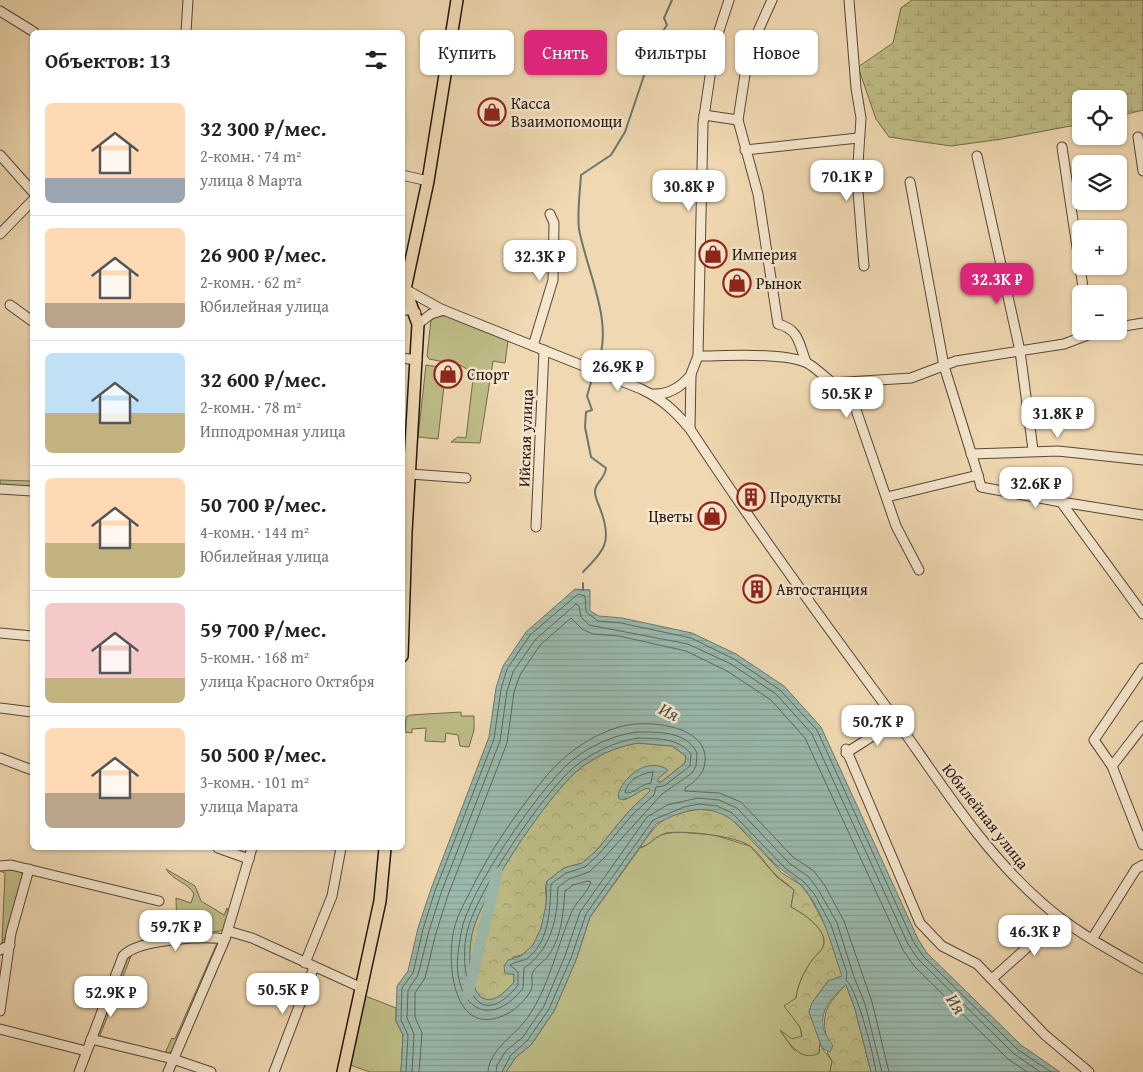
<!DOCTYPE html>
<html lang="ru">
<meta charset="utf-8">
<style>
body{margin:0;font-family:"Gentium Book Plus",serif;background:#f2f2f2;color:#222;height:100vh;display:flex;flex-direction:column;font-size:19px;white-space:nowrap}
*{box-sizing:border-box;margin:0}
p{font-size:16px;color:#767676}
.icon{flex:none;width:28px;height:28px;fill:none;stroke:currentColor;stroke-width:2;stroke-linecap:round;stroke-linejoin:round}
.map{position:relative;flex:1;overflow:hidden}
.side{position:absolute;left:30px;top:30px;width:375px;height:820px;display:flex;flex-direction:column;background:#fff;border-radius:8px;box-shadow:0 1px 4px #0004}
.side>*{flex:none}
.banner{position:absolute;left:420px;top:30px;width:475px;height:45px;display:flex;gap:10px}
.controls{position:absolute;left:1072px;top:90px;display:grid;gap:10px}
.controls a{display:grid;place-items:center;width:55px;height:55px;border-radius:8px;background:#fff;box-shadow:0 1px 4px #0004;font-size:25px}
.price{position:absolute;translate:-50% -42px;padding:0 11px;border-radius:10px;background:#fff;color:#222;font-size:16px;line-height:32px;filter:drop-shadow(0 1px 2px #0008)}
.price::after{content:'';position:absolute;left:50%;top:30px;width:15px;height:11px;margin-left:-8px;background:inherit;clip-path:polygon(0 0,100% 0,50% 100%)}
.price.current{background:#db2777;color:#fff}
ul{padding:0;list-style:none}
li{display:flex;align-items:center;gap:15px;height:125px;padding:0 15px}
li+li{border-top:1px solid #e0e0e0}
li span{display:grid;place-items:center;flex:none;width:140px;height:100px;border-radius:8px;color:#555}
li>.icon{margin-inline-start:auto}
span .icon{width:60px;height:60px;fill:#fffc;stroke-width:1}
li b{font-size:21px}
h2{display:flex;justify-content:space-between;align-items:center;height:60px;padding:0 15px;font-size:21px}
.tag{padding:0 18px;border-radius:8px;background:#fff;box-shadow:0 1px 4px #0004;font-size:18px;line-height:45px}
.tag.current{background:#db2777;color:#fff}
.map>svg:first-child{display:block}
.grass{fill:#bfbe88;stroke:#706a4c}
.forest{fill:url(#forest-crowns);stroke:#706a4c}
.wetland{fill:url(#wetland-marsh);stroke:#706a4c}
.water{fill:url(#water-rules);stroke:#6a786f;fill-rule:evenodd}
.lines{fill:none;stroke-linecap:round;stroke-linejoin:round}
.shore{stroke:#5e685f;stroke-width:1}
.stream{stroke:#6a786f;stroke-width:2}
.river{stroke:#9abaad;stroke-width:11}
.minor-casing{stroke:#564639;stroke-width:11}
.major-casing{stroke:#221511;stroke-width:14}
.minor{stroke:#f5e6cd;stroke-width:9}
.major{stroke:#f0d9b2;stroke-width:11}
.labels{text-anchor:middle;stroke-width:5;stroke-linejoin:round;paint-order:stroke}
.poi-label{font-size:16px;fill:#221511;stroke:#f5e6cd;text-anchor:start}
.street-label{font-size:16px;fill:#221511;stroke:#f5e6cd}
.water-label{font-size:18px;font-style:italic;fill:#4c4f48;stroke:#f5e6cd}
</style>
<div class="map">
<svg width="1143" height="1072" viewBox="0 0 1143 1072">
<defs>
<pattern id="forest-crowns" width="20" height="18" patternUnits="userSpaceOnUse" patternTransform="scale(1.25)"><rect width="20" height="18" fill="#bfbe88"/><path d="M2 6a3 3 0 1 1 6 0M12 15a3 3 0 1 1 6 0" fill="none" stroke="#a4a274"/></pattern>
<pattern id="wetland-marsh" width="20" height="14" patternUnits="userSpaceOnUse" patternTransform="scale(1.25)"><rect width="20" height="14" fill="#bfbe88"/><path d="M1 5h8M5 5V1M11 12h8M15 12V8" fill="none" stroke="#a4a274"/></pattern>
<pattern id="water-rules" width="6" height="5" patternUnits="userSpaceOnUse" patternTransform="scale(1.25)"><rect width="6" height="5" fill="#9abaad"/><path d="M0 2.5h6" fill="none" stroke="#849f94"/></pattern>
</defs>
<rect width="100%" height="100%" fill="#f0d9b2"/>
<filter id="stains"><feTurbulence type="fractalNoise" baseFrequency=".004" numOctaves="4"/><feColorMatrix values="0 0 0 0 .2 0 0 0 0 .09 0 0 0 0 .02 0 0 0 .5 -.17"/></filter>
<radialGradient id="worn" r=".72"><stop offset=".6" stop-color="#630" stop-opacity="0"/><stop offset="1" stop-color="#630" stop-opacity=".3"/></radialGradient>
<g class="grass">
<polygon points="439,316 445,316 508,341 505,363 493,361 480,443 451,442 458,437 466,438 473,379 472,372 460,365 429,359 427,356 431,320"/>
<polygon points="426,365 446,368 438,439 418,437"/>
<polygon points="0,480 32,481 32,486 0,485"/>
<polygon points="461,712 461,716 474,716 474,730 469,747 460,746 458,735 446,733 445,742 425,741 426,728 412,729 412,733 405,732 406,717 410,715"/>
<path d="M679,832L714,835L750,846L777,877L794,890L791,907C803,913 830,931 823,947C821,952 815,956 813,959C804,971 798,984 796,998L785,1006L800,1027L802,1037L792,1039L781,1032L794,1050L819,1053L820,1040L822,1048L832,1061L830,1072H506L516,1057L531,1045L554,1011L576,960L590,917L640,848C648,846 650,841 657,837C664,833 671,833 679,832Z"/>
<polygon points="8,868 19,870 24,876 8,932 2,943 5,873 0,871"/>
<path d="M166,869L195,886L201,901L224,915L227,908L231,916L224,929L220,931L171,937V931H177L176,898L191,903L194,894C188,882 173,881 166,869Z"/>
<polygon points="183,942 219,942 172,1053 165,1053 172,1038 175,1039 217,943"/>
<polygon points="133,951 99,1038 96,1036 127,955"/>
<polygon points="363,995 396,1008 396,1021 403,1035 401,1072 370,1072 350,1065"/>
</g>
<g class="forest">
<path d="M638,743L672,746L686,756L685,763L661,782H657V779L668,770L623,800C633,797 640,789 649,788L651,791L629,811L596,851L582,863L564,868L547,881C544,888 547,897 546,904C544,924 536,955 513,957L509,973L514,974V982C473,1031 465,966 472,934C479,896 547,797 577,771C593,757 617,746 638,743Z"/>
<path d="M699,809L716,811L730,817L782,873L801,885L810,897L826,927L843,976L828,981L812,1003L809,1012L820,1040L819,1053C801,1063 789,1043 780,1030L792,1039L802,1036L800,1027L784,1006L796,998C798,984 804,971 813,959C815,956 821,952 823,947C830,931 803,913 791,907L794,890C788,884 782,881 776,875C767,867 760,853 750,846C736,836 684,830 666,833C655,836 650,846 640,847C659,820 664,815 699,809Z"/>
<path d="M846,985L855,1009L871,1072H830L832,1061L827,1052L830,1051C821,1019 821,1009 846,985Z"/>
</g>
<polygon class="wetland" points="912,0 1143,0 1143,110 1119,116 1119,99 1081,99 1081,124 1002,139 951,146 889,137 876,119 858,67 893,43 901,8"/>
<path class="water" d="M575,589L590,590V611L599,616L622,618L692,633L736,654L784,686L821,727L918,939L927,953L1021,1045L1060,1072H871L855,1009L846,985C834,995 821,1008 823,1025C823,1032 830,1041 833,1046L830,1052L822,1048L809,1012L812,1003L828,981L842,976C831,945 824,911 802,886C792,876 781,871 771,860C733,817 715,792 656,824L590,917L576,960L554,1011L531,1045L516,1057L506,1072H401L403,1035L396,1021L397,986L408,971L418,928L431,889L489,737L496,688L503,666L526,632ZM638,743L672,746L686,756L685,763L661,782H658V779L668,770C649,756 623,776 618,795L619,799C632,801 638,789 649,788L650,791L629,811L596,851L582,863L564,868L547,881L546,905L541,928L533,945L521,956L508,960L504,966L505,974H514V982C473,1031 465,966 472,934C480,896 547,797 577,771C593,757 617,746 638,743Z"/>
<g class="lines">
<g class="shore">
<path d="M637,732C658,732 687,731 697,753L696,766L692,773L662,794L603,859L589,872L569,879L558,887C557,893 558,900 557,906C554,931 545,954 524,968L523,988C498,1021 465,1018 458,974C456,961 459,946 461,933C467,893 538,791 569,763C587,747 613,735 637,732Z"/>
<path d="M638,738C658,739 677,737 691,754L690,766L664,786L656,787L654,795L633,814L599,854L585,867L566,873L551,884C550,908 550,940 528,958C522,962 515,961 510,965L518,972V985C473,1040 458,971 467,932C476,892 542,795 573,768C591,753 616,741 638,738Z"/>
<path d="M653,772L651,783C640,784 635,794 625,793C627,780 641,773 653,772Z"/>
<polyline points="406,1072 408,1035 401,1020 402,988 413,973 423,929 435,891 494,739 501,689 507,669 530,635 578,594 585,596 586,612 598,621 621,623 691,638 734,659 780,690 817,730 913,941 923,956 1017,1049 1051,1072"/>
<polyline points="412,1072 414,1034 407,1018 408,990 418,975 429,931 441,893 500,741 507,691 513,672 535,640 576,604 579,606 581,617 589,625 688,644 731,664 776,694 812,734 908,944 918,959 1013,1053 1040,1072"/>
<polyline points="419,1072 422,1033 415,1017 415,993 425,978 436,933 448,895 507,743 514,692 520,675 540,645 571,618 582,629 593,634 619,636 686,651 727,671 771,700 805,738 903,950 914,966 1008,1059 1027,1072"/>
<path d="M488,1072C489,1049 516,1035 528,1017C550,985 557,946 572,911C577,901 587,893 591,882L588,881L573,885L565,891C563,913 562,937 548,956C545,961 535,967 533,972C530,977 534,984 531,990C526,1000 516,1009 507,1014C453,1041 446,963 454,929C457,917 463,905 469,894C489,852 517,811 548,774C566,753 592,735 619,727C644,719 709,724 705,762C704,774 695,782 685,788V791L719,793L741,802L793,857L814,871L825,886L844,921L872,1002L889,1072"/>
<polyline points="496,1072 497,1065 506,1051 523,1037 544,1006 565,956 580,912 647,817 667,805 698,798 719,800 737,808 789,863 809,877 819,891 837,923 854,977 865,1004 882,1072"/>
<path d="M502,1072L511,1055L527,1041L549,1009L571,958L586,914L653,820L684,807L699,804L717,806L732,813L785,868L804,882L815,895L831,925L847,973L846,980C857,989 874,1056 876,1072"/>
</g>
<g class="stream">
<path d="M596,368C616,325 587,273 579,229C577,212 580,192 581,175L611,155L625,132L655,43L667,25L664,18L672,0"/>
<path d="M583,572C605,549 612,542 601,511C599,505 595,498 595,492C594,484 605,479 606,468L591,457L585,427L586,412L592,410L587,396L594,372"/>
<polyline points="583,590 583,583"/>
</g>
<polyline class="river" points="468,994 497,873"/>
<g class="minor-casing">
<g id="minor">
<path d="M772,0L759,29L746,68L738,120L758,194L778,324C799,329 799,344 806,362"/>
<polyline points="849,0 856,88 861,118 857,179 864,266"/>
<polyline points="0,11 34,32"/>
<polyline points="186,32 188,0"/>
<polyline points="704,115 738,120"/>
<polyline points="1138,137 1143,171"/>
<polyline points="1062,147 1084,294"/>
<polyline points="745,150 858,138"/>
<polyline points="0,155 32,191"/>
<polyline points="977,156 1020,351 1033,450"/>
<polyline points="402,175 428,181"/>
<polyline points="910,182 944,366 978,475"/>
<polyline points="0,234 32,201"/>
<path d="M402,299L405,289L441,309L641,389C662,399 675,411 690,429C751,522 816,612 882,701C933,770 977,846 1042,903C1072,930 1108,949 1143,969"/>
<polyline points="10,305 32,321"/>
<polyline points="402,310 413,310 416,313"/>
<polyline points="418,324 431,314 444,310"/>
<polyline points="1119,327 1143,323"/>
<polyline points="533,346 553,280 554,223 550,214"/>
<path d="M698,356C726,356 784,352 807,363C815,367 848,396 854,404L896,526L919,570"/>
<polyline points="402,358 417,360"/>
<polyline points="831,383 911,378 956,361 1064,344 1098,331"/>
<path d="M653,394C669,395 681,387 691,375"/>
<polyline points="690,428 691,374 698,356 703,123 715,43 729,0"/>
<polyline points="971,454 1058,451 1143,460"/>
<polyline points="410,474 466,478"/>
<polyline points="0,489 32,491"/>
<polyline points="887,497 978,475 981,487 1061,502 1143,614"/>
<polyline points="1061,502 1143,515"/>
<polyline points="536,527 544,350"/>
<polyline points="0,633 32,636"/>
<polyline points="1143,668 1094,740 1112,766 1143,845"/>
<polyline points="0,708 32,712"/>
<polyline points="846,749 920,923 942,946 977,964 1045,1035 1089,1072"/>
<polyline points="846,753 896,721"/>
<polyline points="0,758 32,770"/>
<polyline points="1112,766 1143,726"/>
<polyline points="218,848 249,859"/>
<polyline points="0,866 11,865 159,901"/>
<polyline points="228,931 252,938 362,988"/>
<polyline points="1092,939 1136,869 1143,865"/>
<polyline points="0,950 10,945"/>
<polyline points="305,963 332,896 341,848"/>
<polyline points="993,978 1060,918"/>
<polyline points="0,1011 11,933 29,869"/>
<polyline points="0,1029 86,1051"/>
<polyline points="91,1039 173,1059 211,1072"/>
<path d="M79,1072L123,956C138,939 203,936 225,939"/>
<polyline points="168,1072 225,939 252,848"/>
<polyline points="274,1072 314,967"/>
</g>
</g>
<g class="major-casing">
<g id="major">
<polyline points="402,656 406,532 418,324 405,289 428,181 457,0"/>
<polyline points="343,1072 380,901 385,848"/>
</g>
</g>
<use href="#minor" class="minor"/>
<use href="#major" class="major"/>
</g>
<defs>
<g id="shop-ring" transform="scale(1.4375)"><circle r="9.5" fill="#f5e6cd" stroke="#8f2418" stroke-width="1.5"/><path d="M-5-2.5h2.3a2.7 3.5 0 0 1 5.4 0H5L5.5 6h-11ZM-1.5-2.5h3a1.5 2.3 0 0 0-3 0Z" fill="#8f2418"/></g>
<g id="building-ring" transform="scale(1.4375)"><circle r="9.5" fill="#f5e6cd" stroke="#8f2418" stroke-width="1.5"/><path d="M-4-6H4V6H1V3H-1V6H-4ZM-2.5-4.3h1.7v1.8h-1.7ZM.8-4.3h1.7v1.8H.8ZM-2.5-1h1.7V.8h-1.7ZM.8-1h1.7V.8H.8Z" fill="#8f2418"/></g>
</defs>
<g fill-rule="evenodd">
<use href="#shop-ring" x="492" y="112"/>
<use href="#shop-ring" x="713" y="254"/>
<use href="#shop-ring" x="737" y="283"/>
<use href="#shop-ring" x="448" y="374"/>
<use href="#building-ring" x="751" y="497"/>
<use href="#shop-ring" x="712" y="516"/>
<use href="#building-ring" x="757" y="589"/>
</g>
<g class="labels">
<g class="poi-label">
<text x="511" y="109">Касса<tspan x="511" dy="18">Взаимопомощи</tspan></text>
<text x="732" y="260">Империя</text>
<text x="756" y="289">Рынок</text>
<text x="467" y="380">Спорт</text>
<text x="770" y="503">Продукты</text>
<text x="693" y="522" text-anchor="end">Цветы</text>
<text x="776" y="595">Автостанция</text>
</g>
<g class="street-label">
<text transform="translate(525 438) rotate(-88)" y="6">Ийская улица</text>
<text transform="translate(986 816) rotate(52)" y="6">Юбилейная улица</text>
</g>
<g class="water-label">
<text transform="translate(669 712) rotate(26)" y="6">Ия</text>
<text transform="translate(956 1004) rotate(57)" y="6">Ия</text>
</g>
</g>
<rect width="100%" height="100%" filter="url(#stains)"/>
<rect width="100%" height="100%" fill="url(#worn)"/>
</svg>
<div class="controls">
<a><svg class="icon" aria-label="locate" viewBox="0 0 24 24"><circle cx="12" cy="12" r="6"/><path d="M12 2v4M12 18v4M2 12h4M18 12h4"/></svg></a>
<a><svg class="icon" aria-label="layers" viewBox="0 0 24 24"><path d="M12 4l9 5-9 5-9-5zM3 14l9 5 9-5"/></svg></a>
<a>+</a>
<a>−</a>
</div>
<b class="price" style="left:847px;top:202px">70.1K ₽</b>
<b class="price" style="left:689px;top:212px">30.8K ₽</b>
<b class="price" style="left:540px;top:282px">32.3K ₽</b>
<b class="price current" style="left:997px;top:305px">32.3K ₽</b>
<b class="price" style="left:618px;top:392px">26.9K ₽</b>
<b class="price" style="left:847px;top:419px">50.5K ₽</b>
<b class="price" style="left:1058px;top:439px">31.8K ₽</b>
<b class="price" style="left:1036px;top:509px">32.6K ₽</b>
<b class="price" style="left:878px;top:747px">50.7K ₽</b>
<b class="price" style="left:176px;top:952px">59.7K ₽</b>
<b class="price" style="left:1035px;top:957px">46.3K ₽</b>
<b class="price" style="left:283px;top:1015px">50.5K ₽</b>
<b class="price" style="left:111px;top:1018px">52.9K ₽</b>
<div class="banner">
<a class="tag">Купить</a>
<a class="tag current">Снять</a>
<a class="tag">Фильтры</a>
<a class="tag">Новое</a>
</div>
<section class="side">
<h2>Объектов: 13<svg class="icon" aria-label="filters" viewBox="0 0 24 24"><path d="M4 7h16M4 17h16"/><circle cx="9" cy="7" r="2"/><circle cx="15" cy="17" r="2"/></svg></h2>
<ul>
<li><span style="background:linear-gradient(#ffd9b3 75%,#9aa5b1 0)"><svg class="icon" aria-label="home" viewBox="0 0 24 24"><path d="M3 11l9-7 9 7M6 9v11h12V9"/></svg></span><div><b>32 300 ₽/мес.</b><p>2-комн. · 74 m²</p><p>улица 8 Марта</p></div></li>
<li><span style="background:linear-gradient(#ffd9b3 75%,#b9a48a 0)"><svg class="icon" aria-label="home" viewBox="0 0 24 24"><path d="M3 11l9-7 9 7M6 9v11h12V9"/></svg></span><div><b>26 900 ₽/мес.</b><p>2-комн. · 62 m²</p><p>Юбилейная улица</p></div></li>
<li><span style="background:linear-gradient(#bfe0f5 60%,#c2b280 0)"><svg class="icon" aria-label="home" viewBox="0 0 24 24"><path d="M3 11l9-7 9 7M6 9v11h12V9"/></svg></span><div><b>32 600 ₽/мес.</b><p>2-комн. · 78 m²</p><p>Ипподромная улица</p></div></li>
<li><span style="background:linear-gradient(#ffd9b3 65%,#c2b280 0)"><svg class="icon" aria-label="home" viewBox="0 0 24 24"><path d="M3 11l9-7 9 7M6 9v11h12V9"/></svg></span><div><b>50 700 ₽/мес.</b><p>4-комн. · 144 m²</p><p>Юбилейная улица</p></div></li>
<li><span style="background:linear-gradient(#f6c9c9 75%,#c2b280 0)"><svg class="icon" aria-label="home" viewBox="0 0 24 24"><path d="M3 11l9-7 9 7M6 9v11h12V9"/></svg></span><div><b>59 700 ₽/мес.</b><p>5-комн. · 168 m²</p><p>улица Красного Октября</p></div></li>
<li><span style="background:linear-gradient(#ffd9b3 65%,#b9a48a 0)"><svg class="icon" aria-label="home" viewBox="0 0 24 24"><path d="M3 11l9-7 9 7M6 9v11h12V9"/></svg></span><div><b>50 500 ₽/мес.</b><p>3-комн. · 101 m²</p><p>улица Марата</p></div></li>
</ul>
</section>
</div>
